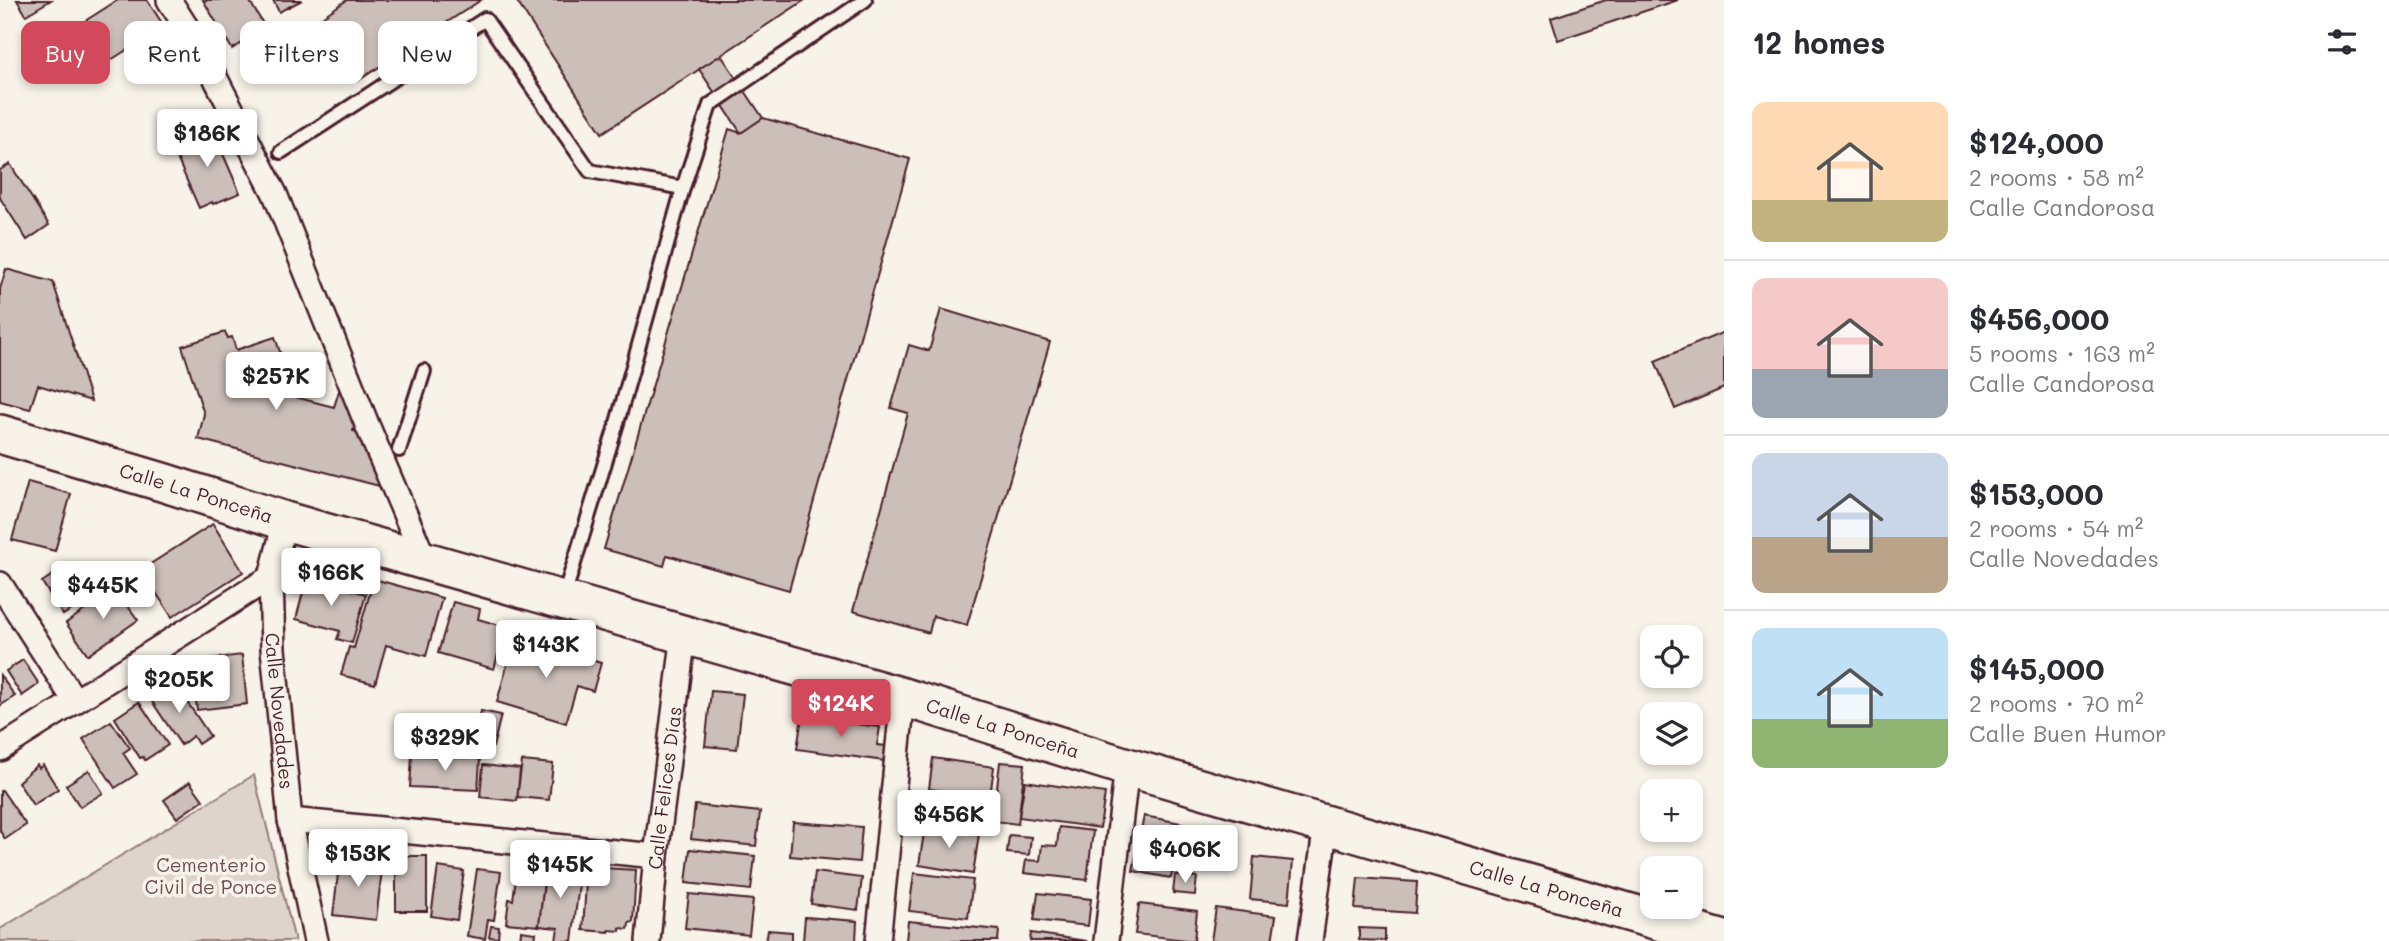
<!DOCTYPE html>
<meta charset="utf-8">
<style>
body{margin:0;font-family:Mali,sans-serif;background:#f7f7f7;color:#2b2b33;height:100vh;display:flex;flex-direction:column;font-size:26px;white-space:nowrap}
*{box-sizing:border-box;margin:0}
p{font-size:23px;color:#7c7c81}
.icon{flex:none;width:38px;height:38px;fill:none;stroke:currentColor;stroke-width:2;stroke-linecap:round;stroke-linejoin:round}
.map{position:relative;flex:1;overflow:hidden}
.sheet{display:flex;flex-direction:column;background:#fff;width:665px}
.sheet>*{flex:none}
.hud{position:absolute;left:21px;top:21px;width:665px;height:63px;display:flex;gap:14px}
.controls{position:absolute;left:1640px;top:625px;display:grid;gap:14px}
.controls a{display:grid;place-items:center;width:63px;height:63px;border-radius:14px;background:#fff;box-shadow:0 4px 10px #0003;font-size:35px}
.price{position:absolute;translate:-50% -60px;padding:0 16px;border-radius:7px;background:#fff;color:#222;font-size:23px;line-height:46px;filter:drop-shadow(0 2px 4px #0008)}
.price::after{content:'';position:absolute;left:50%;top:42px;width:21px;height:16px;margin-left:-10px;background:inherit;clip-path:polygon(0 0,100% 0,50% 100%)}
.price.current{background:#d1495b;color:#fff}
ul{padding:0;list-style:none}
li{display:flex;align-items:center;gap:21px;height:175px;padding:0 28px}
li+li{border-top:2px solid #e1e1e2}
li span{display:grid;place-items:center;flex:none;width:196px;height:140px;border-radius:14px;color:#555}
li>.icon{margin-inline-start:auto}
span .icon{width:84px;height:84px;fill:#fffc;stroke-width:1}
li b{font-size:30px}
h2{display:flex;justify-content:space-between;align-items:center;height:84px;padding:0 28px;font-size:30px}
.chip{padding:0 24px;border-radius:14px;background:#fff;box-shadow:0 4px 10px #0003;font-size:24px;line-height:63px}
.chip.current{background:#d1495b;color:#fff}
main{display:flex;flex:1;min-height:0}
.map>svg:first-child{display:block}
.green{fill:#ded4cc;stroke:#947a7c;stroke-width:2}
.building{fill:#ccbfb9;stroke:#4a1f2b;stroke-width:2}
.lines{fill:none;stroke-linecap:round;stroke-linejoin:round}
.lane-casing{stroke:#4a1f2b;stroke-width:18}
.street-casing{stroke:#4a1f2b;stroke-width:28}
.primary-casing{stroke:#4a1f2b;stroke-width:42}
.lane{stroke:#f7f3e8;stroke-width:12}
.street{stroke:#f7f3e8;stroke-width:23}
.primary{stroke:#f7f3e8;stroke-width:37}
.labels{text-anchor:middle;stroke-width:7;stroke-linejoin:round;paint-order:stroke}
.street-label{font-size:19px;fill:#4a1f2b;stroke:#f7f3e8}
.park-label{font-size:19px;fill:#6f4c53;stroke:#f7f3e8}
</style>
<main>
<div class="map">
<svg width="1724" height="941" viewBox="0 0 1724 941">
<rect width="100%" height="100%" fill="#f7f3e8"/>
<filter id="ink" filterUnits="userSpaceOnUse"><feTurbulence type="fractalNoise" baseFrequency=".0143" numOctaves="2"/><feDisplacementMap in="SourceGraphic" scale="14" xChannelSelector="R" yChannelSelector="G"/><feConvolveMatrix kernelMatrix="1 2 1 2 8 2 1 2 1" color-interpolation-filters="sRGB"/></filter>
<g filter="url(#ink)">
<polygon class="green" points="254,775 295,941 0,941 0,929"/>
<g class="building">
<polygon points="17,0 51,0 26,15"/>
<polygon points="118,0 147,0 164,26 111,60 85,21"/>
<polygon points="203,0 249,0 266,29 232,49"/>
<polygon points="273,0 302,0 279,12"/>
<polygon points="347,0 481,0 359,80 319,19"/>
<polygon points="516,0 805,0 602,133"/>
<polygon points="1606,0 1678,0 1558,40 1551,18"/>
<polygon points="721,55 763,118 741,133 699,69"/>
<polygon points="763,118 910,159 789,590 667,555 664,566 604,549 729,129 741,133"/>
<polygon points="210,124 240,193 213,204 212,202 199,208 177,158 194,150 187,134"/>
<polygon points="10,164 49,225 27,240 0,198 0,170"/>
<polygon points="6,269 53,282 91,401 38,385 30,409 0,401 0,289"/>
<polygon points="941,309 1050,342 967,625 933,616 929,633 853,611 908,413 891,408 909,345 929,351"/>
<polygon points="225,332 228,338 232,337 236,350 275,337 295,397 334,407 339,391 361,397 353,431 369,434 391,489 198,439 204,414 182,346"/>
<polygon points="1724,332 1724,388 1675,409 1655,361"/>
<polygon points="28,482 71,494 55,551 12,540"/>
<polygon points="213,524 243,572 172,617 141,570"/>
<polygon points="69,564 92,596 63,615 42,582"/>
<polygon points="307,577 366,594 352,643 337,639 340,631 296,619"/>
<polygon points="374,579 442,598 426,656 386,645 375,684 341,675 349,647 354,648"/>
<polygon points="120,586 131,602 127,605 138,620 88,655 66,623"/>
<polygon points="453,602 480,609 478,619 506,627 494,669 438,653"/>
<polygon points="519,639 601,663 593,691 577,686 566,723 497,702 509,658 513,659"/>
<polygon points="242,655 247,704 197,710 191,661"/>
<polygon points="23,660 39,684 22,696 6,671"/>
<polygon points="0,675 15,696 0,706"/>
<polygon points="173,681 210,736 198,744 193,736 181,745 149,697"/>
<polygon points="711,691 743,694 737,749 705,746"/>
<polygon points="139,702 168,745 145,760 143,757 140,758 115,718"/>
<polygon points="481,711 501,715 493,747 474,742"/>
<polygon points="802,717 880,727 877,745 887,746 885,761 797,749"/>
<polygon points="111,721 130,748 123,753 137,774 115,788 83,739"/>
<polygon points="423,743 438,743 438,754 423,753"/>
<polygon points="412,755 480,759 478,790 410,787"/>
<polygon points="933,758 994,767 990,797 929,789"/>
<polygon points="522,761 553,764 549,800 517,797"/>
<polygon points="1000,762 1025,764 1018,824 993,821"/>
<polygon points="37,765 39,768 43,765 58,789 33,805 18,782"/>
<polygon points="483,765 520,769 517,801 480,797"/>
<polygon points="89,770 103,793 80,807 66,785"/>
<polygon points="1025,781 1105,793 1100,828 1019,817"/>
<polygon points="190,782 203,800 177,818 164,800"/>
<polygon points="2,790 26,825 5,839 0,831 0,791"/>
<polygon points="928,796 986,805 981,832 924,823"/>
<polygon points="695,805 760,812 756,846 691,839"/>
<polygon points="1144,816 1223,831 1216,867 1175,860 1171,878 1133,871"/>
<polygon points="793,822 862,827 859,862 790,856"/>
<polygon points="925,826 979,834 973,874 919,865"/>
<polygon points="1059,827 1093,831 1087,880 1024,873 1026,860 1040,861 1042,845 1057,846"/>
<polygon points="1009,835 1031,837 1029,855 1007,853"/>
<polygon points="690,849 755,856 751,890 686,883"/>
<rect x="396" y="856" width="31" height="55"/>
<polygon points="1254,857 1293,861 1289,903 1250,899"/>
<polygon points="340,858 383,862 376,920 333,915"/>
<polygon points="518,862 546,865 539,926 506,923 509,899 513,900"/>
<polygon points="546,865 581,868 572,941 556,941 558,928 539,926"/>
<polygon points="438,867 464,871 457,920 431,916"/>
<polygon points="587,867 636,870 633,922 629,923 628,929 620,928 620,931 609,930 609,932 583,930"/>
<polygon points="477,869 501,872 494,920 488,919 485,939 467,936"/>
<polygon points="815,872 862,878 858,910 811,904"/>
<polygon points="914,873 973,880 968,918 909,911"/>
<polygon points="1175,875 1197,877 1195,895 1173,893"/>
<polygon points="1358,878 1417,882 1415,913 1355,909"/>
<polygon points="1038,893 1091,899 1088,926 1034,920"/>
<polygon points="689,894 753,900 749,935 685,928"/>
<polygon points="1139,904 1197,911 1194,941 1135,934"/>
<polygon points="1216,908 1276,916 1272,941 1211,941"/>
<polygon points="805,917 857,921 856,941 803,941"/>
<polygon points="908,921 999,930 998,941 906,941"/>
<polygon points="491,926 499,927 498,938 489,937"/>
<polygon points="1359,928 1385,929 1385,941 1359,940"/>
<polygon points="768,930 792,932 792,941 766,941"/>
<polygon points="521,931 536,933 535,941 520,941"/>
<polygon points="1031,933 1087,941 1030,941"/>
</g>
<g class="lines">
<g class="lane-casing">
<g id="lane">
<polyline points="281,152 485,19 590,171 683,188"/>
<polyline points="399,450 424,371"/>
<polyline points="564,596 617,423 683,188 710,105 865,0"/>
</g>
</g>
<g class="street-casing">
<g id="street">
<polyline points="169,0 202,52 275,194 368,427 425,561"/>
<path id="s1" d="M285,521L271,577L273,649L290,820L316,941"/>
<polyline points="0,584 75,701"/>
<polyline points="0,749 271,577"/>
<polyline points="290,820 656,856"/>
<path id="s2" d="M648,941L656,856L684,634"/>
<polyline points="878,941 903,697"/>
<polyline points="1106,941 1127,767"/>
<polyline points="1310,941 1326,824"/>
</g>
</g>
<g class="primary-casing">
<g id="primary">
<path id="s3" d="M0,434L162,482L285,521L903,697L1127,767L1724,940"/>
</g>
</g>
<use href="#lane" class="lane"/>
<use href="#street" class="street"/>
<use href="#primary" class="primary"/>
</g>
</g>
<g class="labels">
<g class="street-label">
<text dy="7" stroke="none"><textPath href="#s3" startOffset="205">Calle La Ponceña</textPath></text>
<text dy="7" stroke="none"><textPath href="#s1" startOffset="192">Calle Novedades</textPath></text>
<text dy="7" stroke="none"><textPath href="#s3" startOffset="1045">Calle La Ponceña</textPath></text>
<text dy="7" stroke="none"><textPath href="#s2" startOffset="154">Calle Felices Días</textPath></text>
<text dy="7" stroke="none"><textPath href="#s3" startOffset="1612">Calle La Ponceña</textPath></text>
</g>
<g class="park-label">
<text x="211" y="872">Cementerio<tspan x="211" dy="22">Civil de Ponce</tspan></text>
</g>
</g>
</svg>
<div class="controls">
<a><svg class="icon" aria-label="locate" viewBox="0 0 24 24"><circle cx="12" cy="12" r="6"/><path d="M12 2v4M12 18v4M2 12h4M18 12h4"/></svg></a>
<a><svg class="icon" aria-label="layers" viewBox="0 0 24 24"><path d="M12 4l9 5-9 5-9-5zM3 14l9 5 9-5"/></svg></a>
<a>+</a>
<a>−</a>
</div>
<b class="price" style="left:207px;top:169px">$186K</b>
<b class="price" style="left:276px;top:412px">$257K</b>
<b class="price" style="left:331px;top:608px">$166K</b>
<b class="price" style="left:103px;top:621px">$445K</b>
<b class="price" style="left:546px;top:680px">$143K</b>
<b class="price" style="left:179px;top:715px">$205K</b>
<b class="price current" style="left:841px;top:739px">$124K</b>
<b class="price" style="left:445px;top:773px">$329K</b>
<b class="price" style="left:949px;top:850px">$456K</b>
<b class="price" style="left:1185px;top:885px">$406K</b>
<b class="price" style="left:358px;top:889px">$153K</b>
<b class="price" style="left:560px;top:900px">$145K</b>
<div class="hud">
<a class="chip current">Buy</a>
<a class="chip">Rent</a>
<a class="chip">Filters</a>
<a class="chip">New</a>
</div>
</div>
<section class="sheet">
<h2>12 homes<svg class="icon" aria-label="filters" viewBox="0 0 24 24"><path d="M4 7h16M4 17h16"/><circle cx="9" cy="7" r="2"/><circle cx="15" cy="17" r="2"/></svg></h2>
<ul>
<li><span style="background:linear-gradient(#ffd9b3 70%,#c2b280 0)"><svg class="icon" aria-label="home" viewBox="0 0 24 24"><path d="M3 11l9-7 9 7M6 9v11h12V9"/></svg></span><div><b>$124,000</b><p>2 rooms · 58 m²</p><p>Calle Candorosa</p></div></li>
<li><span style="background:linear-gradient(#f6c9c9 65%,#9aa5b1 0)"><svg class="icon" aria-label="home" viewBox="0 0 24 24"><path d="M3 11l9-7 9 7M6 9v11h12V9"/></svg></span><div><b>$456,000</b><p>5 rooms · 163 m²</p><p>Calle Candorosa</p></div></li>
<li><span style="background:linear-gradient(#c9d6e8 60%,#b9a48a 0)"><svg class="icon" aria-label="home" viewBox="0 0 24 24"><path d="M3 11l9-7 9 7M6 9v11h12V9"/></svg></span><div><b>$153,000</b><p>2 rooms · 54 m²</p><p>Calle Novedades</p></div></li>
<li><span style="background:linear-gradient(#bfe0f5 65%,#8fb573 0)"><svg class="icon" aria-label="home" viewBox="0 0 24 24"><path d="M3 11l9-7 9 7M6 9v11h12V9"/></svg></span><div><b>$145,000</b><p>2 rooms · 70 m²</p><p>Calle Buen Humor</p></div></li>
</ul>
</section>
</main>
